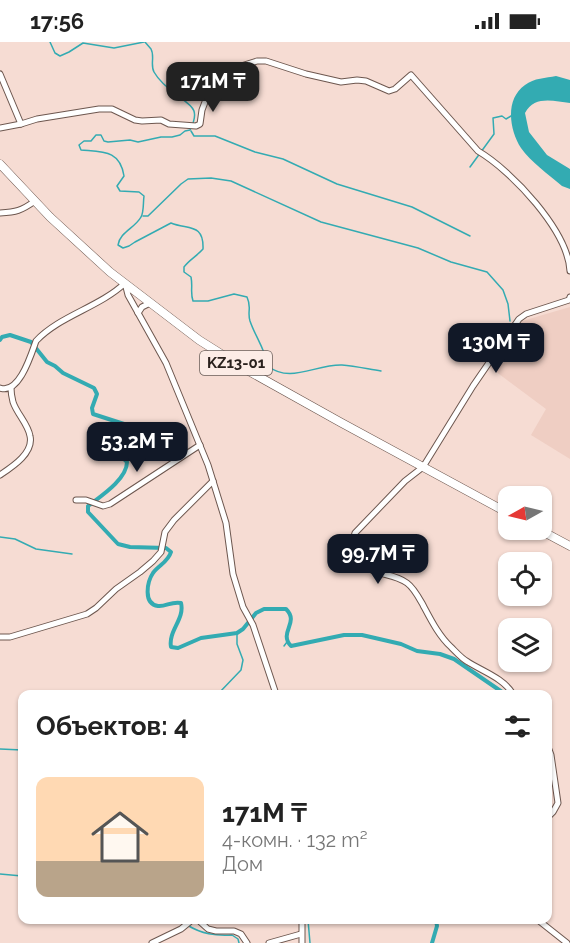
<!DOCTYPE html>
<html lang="ru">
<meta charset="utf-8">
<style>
body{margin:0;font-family:Raleway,sans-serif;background:#f6f6f6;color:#222;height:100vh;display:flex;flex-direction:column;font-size:22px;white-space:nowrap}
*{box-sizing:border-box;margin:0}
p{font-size:20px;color:#767676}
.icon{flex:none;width:33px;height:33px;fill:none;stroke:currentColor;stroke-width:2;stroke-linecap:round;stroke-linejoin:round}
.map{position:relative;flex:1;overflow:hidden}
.drawer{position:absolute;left:18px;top:648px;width:534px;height:234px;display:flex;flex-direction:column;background:#fff;border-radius:12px;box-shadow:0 2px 4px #0004}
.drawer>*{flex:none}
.needle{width:39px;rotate:262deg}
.buttons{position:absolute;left:498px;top:444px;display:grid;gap:12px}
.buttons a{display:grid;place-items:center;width:54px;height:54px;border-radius:12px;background:#fff;box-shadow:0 2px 4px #0004;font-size:30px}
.price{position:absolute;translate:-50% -51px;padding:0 14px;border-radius:12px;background:#111827;color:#fff;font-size:20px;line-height:39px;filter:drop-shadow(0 2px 3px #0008)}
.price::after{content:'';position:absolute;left:50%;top:36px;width:18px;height:14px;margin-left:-9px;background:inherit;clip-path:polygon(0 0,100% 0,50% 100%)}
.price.active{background:#222;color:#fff}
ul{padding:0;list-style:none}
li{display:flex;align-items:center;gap:18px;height:150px;padding:0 18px}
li+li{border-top:2px solid #e0e0e0}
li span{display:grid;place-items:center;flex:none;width:168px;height:120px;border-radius:12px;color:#555}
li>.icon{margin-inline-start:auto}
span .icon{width:72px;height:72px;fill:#fffc;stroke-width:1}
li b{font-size:26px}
h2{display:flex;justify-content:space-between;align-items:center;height:72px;padding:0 18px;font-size:26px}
.status{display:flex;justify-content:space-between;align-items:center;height:42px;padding:0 30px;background:#fff;direction:ltr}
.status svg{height:16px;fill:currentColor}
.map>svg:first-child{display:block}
.built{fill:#efcec3}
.water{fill:#33abb2}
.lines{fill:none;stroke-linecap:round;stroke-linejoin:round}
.stream{stroke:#33abb2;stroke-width:1.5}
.canal{stroke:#33abb2;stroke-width:4}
.minor-casing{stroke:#6d574f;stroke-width:7}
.highway-casing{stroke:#6d574f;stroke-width:9}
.minor{stroke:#fff;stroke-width:5}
.highway{stroke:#fff;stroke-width:8}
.labels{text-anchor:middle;stroke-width:5;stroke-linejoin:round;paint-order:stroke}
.shield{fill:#fcece6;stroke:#695e59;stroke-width:1.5}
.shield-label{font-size:15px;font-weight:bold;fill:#2a211d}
</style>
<div class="status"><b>17:56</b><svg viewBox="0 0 49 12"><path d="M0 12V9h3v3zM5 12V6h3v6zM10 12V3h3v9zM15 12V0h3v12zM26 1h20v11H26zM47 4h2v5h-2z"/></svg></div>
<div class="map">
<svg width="570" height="901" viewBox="0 0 570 901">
<rect width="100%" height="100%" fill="#f6dcd3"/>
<polygon class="built" points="570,265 570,417 531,393 546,367 491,326 522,279"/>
<path class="water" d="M556,34L570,38V61C554,59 534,53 525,71L529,90L547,113L570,127V147L562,144C548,132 531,120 521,106C509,87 505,57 525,43C534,36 546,36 556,34Z"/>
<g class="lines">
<g class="stream">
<polyline points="50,0 55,11 60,14 69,10 83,1 114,6 144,0"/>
<path d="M145,0C145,0 151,7 151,7C155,14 150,23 154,30C159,39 170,48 178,54C193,65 200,68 190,88L185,89L180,93L172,95H161L138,100L130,98L108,100L104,99L101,93H96L91,99H84L79,103L81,108C103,110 120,108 124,134L117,144L120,149L139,150L144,154C143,161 144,170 141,175C135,186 120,190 118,203L123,206L129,204L135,200L171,181C188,188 204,181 203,207C197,214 189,218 184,225V230L191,235C193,245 190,250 193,259H208L234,252L247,255C252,266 247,269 250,279C255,294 265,307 268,324C290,342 316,322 342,323C355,324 368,327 381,329"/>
<polyline points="191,89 194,94 215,94 255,110 283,117 337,142 412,165 470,194"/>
<polyline points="470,125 494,92 493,76 502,74 506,77 511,74"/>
<polyline points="143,174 148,174 181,142 188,137 211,136 231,139 321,180 418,206 451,220 487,230 503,248 508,262 510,279"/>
<polyline points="0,495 15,497 36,507 72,512"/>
<polyline points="284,604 287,600"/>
<polyline points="284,649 285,652"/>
<polyline points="218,652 241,628 243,618 237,602 237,591"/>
<polyline points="0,707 22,708"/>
<polyline points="0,832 22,834"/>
<polyline points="308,878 310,901"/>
<path d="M187,883C202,892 215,894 232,893L238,897L239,901"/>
</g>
<g class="canal">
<path d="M0,298L2,295L10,293L31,300L47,320L55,324L63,331L94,346L97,352L92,366L93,372L124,382L127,386V392L117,404V410L127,420C127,437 101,454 88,464V470L118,502L130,505L166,506L171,510C168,520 159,523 153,531C147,540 143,562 158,564C166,565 171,559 181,561C185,577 168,589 171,605L178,606L201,596L237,591L243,587L256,571L264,567H286C300,581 278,590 291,604L344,593H362L401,602L417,609L440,612L454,617L505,652"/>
<polyline points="401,878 411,878"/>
<polyline points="432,901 437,884 436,878"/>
</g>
<g class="minor-casing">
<g id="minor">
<polyline points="0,32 21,82"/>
<path d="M0,86L21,82L37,77L99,67H112L135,78L142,79L161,78L169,82L196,84L200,82L202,68L205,60L222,39L235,26L257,19H266L306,32L341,40L357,38L366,39L389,49L395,47L411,33L478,109C512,129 568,189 570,229"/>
<path d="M0,171C16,170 21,169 35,159"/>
<polyline points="138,271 142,265 150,261"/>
<path d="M0,346C19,353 31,313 36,299C59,274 100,265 125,241L128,253L166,321L208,423L226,481L233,532L243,565L253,583L276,652"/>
<path d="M0,433C12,425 34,411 30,394C28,382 17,372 13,360C12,356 11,351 11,346"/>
<polyline points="76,458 86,458 103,464 110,462 200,403"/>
<polyline points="0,595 10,595 87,572 96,566 116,547 140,530 153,519 161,510 165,490 174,478 213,439"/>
<path d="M513,652C503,636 484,630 468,620C462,617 456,610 451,605C439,594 431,578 423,563C419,556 414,546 407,541C389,528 370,537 356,513C352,505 352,499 355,491L405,439L423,425L473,344L519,277L526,272L569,258L570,255"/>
<polyline points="548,705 551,713 558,761 553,770 548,775"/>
<polyline points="198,878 208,887 216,889 234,889 241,892 247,901"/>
<polyline points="538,878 567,901"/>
<polyline points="152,901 181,887 192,878"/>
<polyline points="269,901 301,892"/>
<polyline points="302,901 302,878"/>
</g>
</g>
<g class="highway-casing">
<g id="highway">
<polyline points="0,122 50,175 110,230 199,298 245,327 340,380 508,471"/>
<polyline points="540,488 570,504"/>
</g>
</g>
<use href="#minor" class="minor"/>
<use href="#highway" class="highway"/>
</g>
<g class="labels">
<rect class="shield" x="200" y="309" width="72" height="24" rx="4.5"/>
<g class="shield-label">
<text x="236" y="326">KZ13-01</text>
</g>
</g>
</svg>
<div class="buttons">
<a><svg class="needle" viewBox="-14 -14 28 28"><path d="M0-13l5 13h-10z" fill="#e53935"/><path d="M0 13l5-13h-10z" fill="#767676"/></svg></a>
<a><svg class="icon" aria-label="locate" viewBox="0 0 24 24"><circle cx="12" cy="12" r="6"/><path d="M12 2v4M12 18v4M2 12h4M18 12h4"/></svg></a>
<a><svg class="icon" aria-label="layers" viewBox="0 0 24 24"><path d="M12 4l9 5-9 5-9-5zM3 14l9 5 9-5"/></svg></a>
</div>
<b class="price active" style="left:213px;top:71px">171M ₸</b>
<b class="price" style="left:496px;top:332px">130M ₸</b>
<b class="price" style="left:137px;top:431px">53.2M ₸</b>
<b class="price" style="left:378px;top:543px">99.7M ₸</b>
<section class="drawer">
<h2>Объектов: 4<svg class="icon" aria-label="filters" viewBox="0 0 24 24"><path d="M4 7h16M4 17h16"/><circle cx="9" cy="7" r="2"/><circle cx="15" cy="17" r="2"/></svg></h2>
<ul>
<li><span style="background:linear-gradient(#ffd9b3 70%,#b9a48a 0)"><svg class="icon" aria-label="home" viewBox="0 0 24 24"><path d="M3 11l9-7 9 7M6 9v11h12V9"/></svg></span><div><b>171M ₸</b><p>4-комн. · 132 m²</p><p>Дом</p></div></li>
</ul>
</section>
</div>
